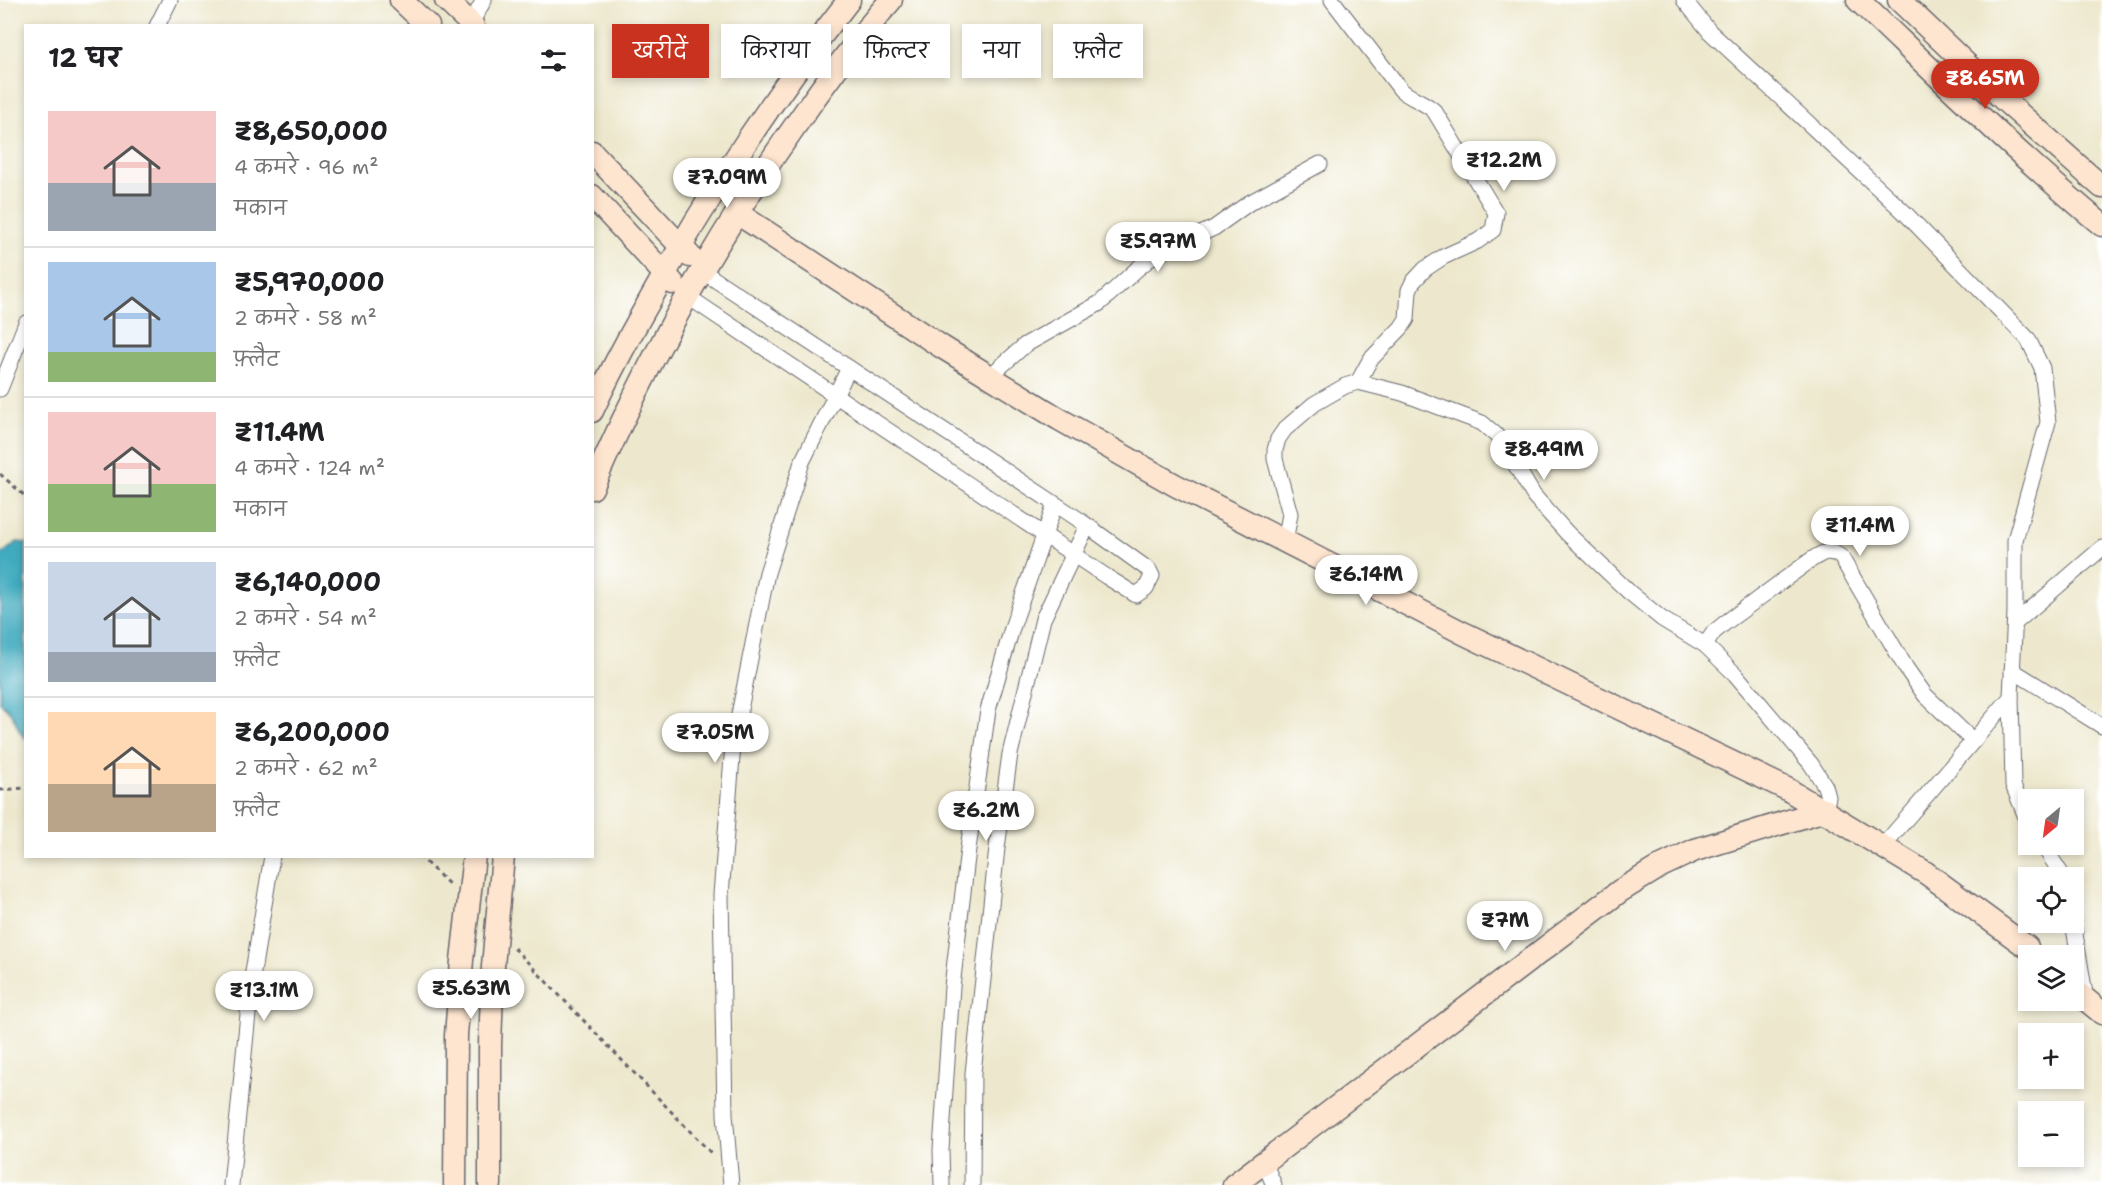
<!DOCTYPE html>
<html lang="hi">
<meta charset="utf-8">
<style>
body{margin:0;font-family:"Shantell Sans","Playpen Sans Deva",sans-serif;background:#f6f6f6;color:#202124;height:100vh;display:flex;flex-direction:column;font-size:22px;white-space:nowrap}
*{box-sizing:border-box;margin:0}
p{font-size:20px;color:#757577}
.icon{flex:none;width:33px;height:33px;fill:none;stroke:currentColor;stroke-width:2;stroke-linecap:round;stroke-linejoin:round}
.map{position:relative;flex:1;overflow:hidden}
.panel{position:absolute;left:24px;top:24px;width:570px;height:834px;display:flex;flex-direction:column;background:#fff;border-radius:0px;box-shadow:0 3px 9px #0003}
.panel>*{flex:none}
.guide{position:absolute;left:612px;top:24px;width:570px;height:54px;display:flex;gap:12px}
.needle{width:39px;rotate:209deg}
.tools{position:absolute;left:2018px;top:789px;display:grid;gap:12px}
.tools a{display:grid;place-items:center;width:66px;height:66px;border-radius:0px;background:#fff;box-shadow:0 3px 9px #0003;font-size:30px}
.price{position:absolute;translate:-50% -51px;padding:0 14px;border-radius:21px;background:#fff;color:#222;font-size:20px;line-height:39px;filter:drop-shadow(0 2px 3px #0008)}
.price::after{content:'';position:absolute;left:50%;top:36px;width:18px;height:14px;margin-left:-9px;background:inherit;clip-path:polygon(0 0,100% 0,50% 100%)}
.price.on{background:#c8321e;color:#fff}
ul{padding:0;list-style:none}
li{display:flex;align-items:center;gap:18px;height:150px;padding:0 24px}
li+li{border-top:2px solid #e0e0e0}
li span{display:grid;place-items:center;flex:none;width:168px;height:120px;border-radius:0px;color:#555}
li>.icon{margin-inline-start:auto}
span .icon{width:72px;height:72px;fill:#fffc;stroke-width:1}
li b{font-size:26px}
h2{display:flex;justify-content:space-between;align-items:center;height:72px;padding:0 24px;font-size:26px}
.chip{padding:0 21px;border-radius:0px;background:#fff;box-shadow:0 3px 9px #0003;font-size:21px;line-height:54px}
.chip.on{background:#c8321e;color:#fff}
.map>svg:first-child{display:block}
.water{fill:#3faabe;stroke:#30667c;stroke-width:1.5}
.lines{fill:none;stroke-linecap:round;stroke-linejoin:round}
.street-casing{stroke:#69676e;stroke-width:17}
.secondary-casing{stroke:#69676e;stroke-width:25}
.path{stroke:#69676e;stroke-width:3;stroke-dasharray:4.5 4.5;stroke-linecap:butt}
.street{stroke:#fff;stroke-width:15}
.secondary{stroke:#fde5d0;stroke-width:22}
</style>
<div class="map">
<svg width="2102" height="1185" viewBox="0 0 2102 1185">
<rect width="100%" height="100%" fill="#fff"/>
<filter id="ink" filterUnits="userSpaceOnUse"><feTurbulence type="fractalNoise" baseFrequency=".0167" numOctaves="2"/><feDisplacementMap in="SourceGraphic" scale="12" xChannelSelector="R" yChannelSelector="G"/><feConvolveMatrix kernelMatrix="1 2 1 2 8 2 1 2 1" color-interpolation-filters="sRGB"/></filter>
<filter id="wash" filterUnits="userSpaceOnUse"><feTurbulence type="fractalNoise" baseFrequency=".008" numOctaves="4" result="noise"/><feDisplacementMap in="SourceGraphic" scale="24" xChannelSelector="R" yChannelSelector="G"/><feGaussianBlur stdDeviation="1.35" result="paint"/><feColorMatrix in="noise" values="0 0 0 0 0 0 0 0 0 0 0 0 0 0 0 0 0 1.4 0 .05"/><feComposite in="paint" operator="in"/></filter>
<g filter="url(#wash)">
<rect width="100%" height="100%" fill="#ede8cd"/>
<path class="water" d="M17,542L26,543L25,738C14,728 18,714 0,703V555Z"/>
</g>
<g filter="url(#ink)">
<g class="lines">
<g class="street-casing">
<g id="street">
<path d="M1332,0L1401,90C1411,99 1426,102 1435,112L1496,213L1493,230L1478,241L1443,257L1425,269L1413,282L1409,290L1407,319L1401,328L1370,360L1358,382"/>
<polyline points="1684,0 1710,32 1903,211 2028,339 2042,368 2048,422 2015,540 2015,612 2011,697 2013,785 2028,822"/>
<polyline points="471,23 484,0"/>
<polyline points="157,26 170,0"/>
<polyline points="687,296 1107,577 1136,595 1146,588 1152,576 1149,570 1078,519 702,271"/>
<polyline points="990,376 1025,345 1100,303 1136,270 1154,255 1214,228 1249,203 1320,164"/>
<polyline points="0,389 26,323"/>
<polyline points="1285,542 1290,514 1275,459 1275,450 1278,439 1285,429 1314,404 1345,386 1358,382 1402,393 1482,423 1496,435 1506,449 1534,496 1567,533 1629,592 1662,619 1705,645 1735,674 1811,764 1825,786 1828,797 1825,810"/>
<polyline points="2015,623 2102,548"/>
<path d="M1705,645L1714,632L1725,623L1811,560C1822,553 1829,548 1841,557L1906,668L1925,695L1973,741"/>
<polyline points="2012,670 2102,726"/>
<polyline points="2042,844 2064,878"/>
<polyline points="1883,846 2011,697"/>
<polyline points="2073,922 2086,1000"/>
<polyline points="1264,1162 1274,1185"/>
<polyline points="231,1185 251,984 272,856"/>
<polyline points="731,1185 725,1114 721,895 733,745 767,573 802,462 849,368"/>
<polyline points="942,1185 941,1150 952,987 968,849 988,710 1013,625 1055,504"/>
<polyline points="972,1185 973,1073 997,848 1010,754 1043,619 1087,526"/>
</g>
</g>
<g class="secondary-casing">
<g id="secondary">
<polyline points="401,0 428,26"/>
<polyline points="446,0 473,26"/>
<path d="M1858,0C1938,76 2017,154 2102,225"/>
<polyline points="1899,0 2004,100 2102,187"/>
<polyline points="592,152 690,256"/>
<polyline points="592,196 673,283"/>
<polyline points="737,213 942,347 1059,419 1175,485 1463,633 1787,789 1926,873 2027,947"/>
<path d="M592,411C613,365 638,321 663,277C718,180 780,88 849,0"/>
<path d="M592,488C649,357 719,232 802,116C830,76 859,37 891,0"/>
<polyline points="2073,989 2102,1013"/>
<polyline points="455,1185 456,1035 462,960 474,856"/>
<polyline points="490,1185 490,1045 493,966 503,856"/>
<polyline points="1234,1185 1620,891 1661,866 1695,850 1825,810"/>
</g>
</g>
<g class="path">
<polyline points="0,474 26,497"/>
<polyline points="0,790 26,788"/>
<polyline points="419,856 451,886"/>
<polyline points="514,948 711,1153"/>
</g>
<use href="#street" class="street"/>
<use href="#secondary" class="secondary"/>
</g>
</g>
</svg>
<div class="tools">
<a><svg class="needle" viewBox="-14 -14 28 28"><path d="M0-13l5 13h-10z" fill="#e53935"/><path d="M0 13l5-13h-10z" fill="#757577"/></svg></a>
<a><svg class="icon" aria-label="locate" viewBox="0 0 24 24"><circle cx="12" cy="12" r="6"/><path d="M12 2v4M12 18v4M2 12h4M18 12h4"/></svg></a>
<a><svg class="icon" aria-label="layers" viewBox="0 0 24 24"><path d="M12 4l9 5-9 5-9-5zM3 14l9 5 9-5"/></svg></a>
<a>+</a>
<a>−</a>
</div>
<b class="price on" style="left:1985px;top:110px">₹8.65M</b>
<b class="price" style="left:1504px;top:192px">₹12.2M</b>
<b class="price" style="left:727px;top:209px">₹7.09M</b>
<b class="price" style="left:1158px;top:273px">₹5.97M</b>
<b class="price" style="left:1544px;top:481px">₹8.49M</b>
<b class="price" style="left:1860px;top:557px">₹11.4M</b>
<b class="price" style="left:1366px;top:606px">₹6.14M</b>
<b class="price" style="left:715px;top:764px">₹7.05M</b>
<b class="price" style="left:986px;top:842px">₹6.2M</b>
<b class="price" style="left:1505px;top:952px">₹7M</b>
<b class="price" style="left:471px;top:1020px">₹5.63M</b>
<b class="price" style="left:264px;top:1022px">₹13.1M</b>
<div class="guide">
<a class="chip on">खरीदें</a>
<a class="chip">किराया</a>
<a class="chip">फ़िल्टर</a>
<a class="chip">नया</a>
<a class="chip">फ़्लैट</a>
</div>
<section class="panel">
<h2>12 घर<svg class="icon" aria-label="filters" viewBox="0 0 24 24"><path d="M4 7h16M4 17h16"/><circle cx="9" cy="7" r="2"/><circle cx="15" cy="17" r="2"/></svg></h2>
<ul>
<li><span style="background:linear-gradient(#f6c9c9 60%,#9aa5b1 0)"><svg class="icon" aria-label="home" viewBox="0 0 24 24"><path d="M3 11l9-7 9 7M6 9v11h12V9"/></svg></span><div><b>₹8,650,000</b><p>4 कमरे · 96 m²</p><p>मकान</p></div></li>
<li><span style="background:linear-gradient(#a9c7e8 75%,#8fb573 0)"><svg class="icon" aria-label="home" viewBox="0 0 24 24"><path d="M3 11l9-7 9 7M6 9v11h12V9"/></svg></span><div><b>₹5,970,000</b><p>2 कमरे · 58 m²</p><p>फ़्लैट</p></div></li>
<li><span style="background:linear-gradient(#f6c9c9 60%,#8fb573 0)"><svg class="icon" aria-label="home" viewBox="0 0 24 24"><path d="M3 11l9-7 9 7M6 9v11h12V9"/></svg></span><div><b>₹11.4M</b><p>4 कमरे · 124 m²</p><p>मकान</p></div></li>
<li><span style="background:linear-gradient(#c9d6e8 75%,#9aa5b1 0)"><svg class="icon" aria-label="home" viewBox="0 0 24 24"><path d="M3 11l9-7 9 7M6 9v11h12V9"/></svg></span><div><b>₹6,140,000</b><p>2 कमरे · 54 m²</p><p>फ़्लैट</p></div></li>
<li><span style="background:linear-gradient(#ffd9b3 60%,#b9a48a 0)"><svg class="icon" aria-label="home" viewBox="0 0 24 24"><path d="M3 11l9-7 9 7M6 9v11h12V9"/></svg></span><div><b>₹6,200,000</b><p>2 कमरे · 62 m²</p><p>फ़्लैट</p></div></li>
</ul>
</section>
</div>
